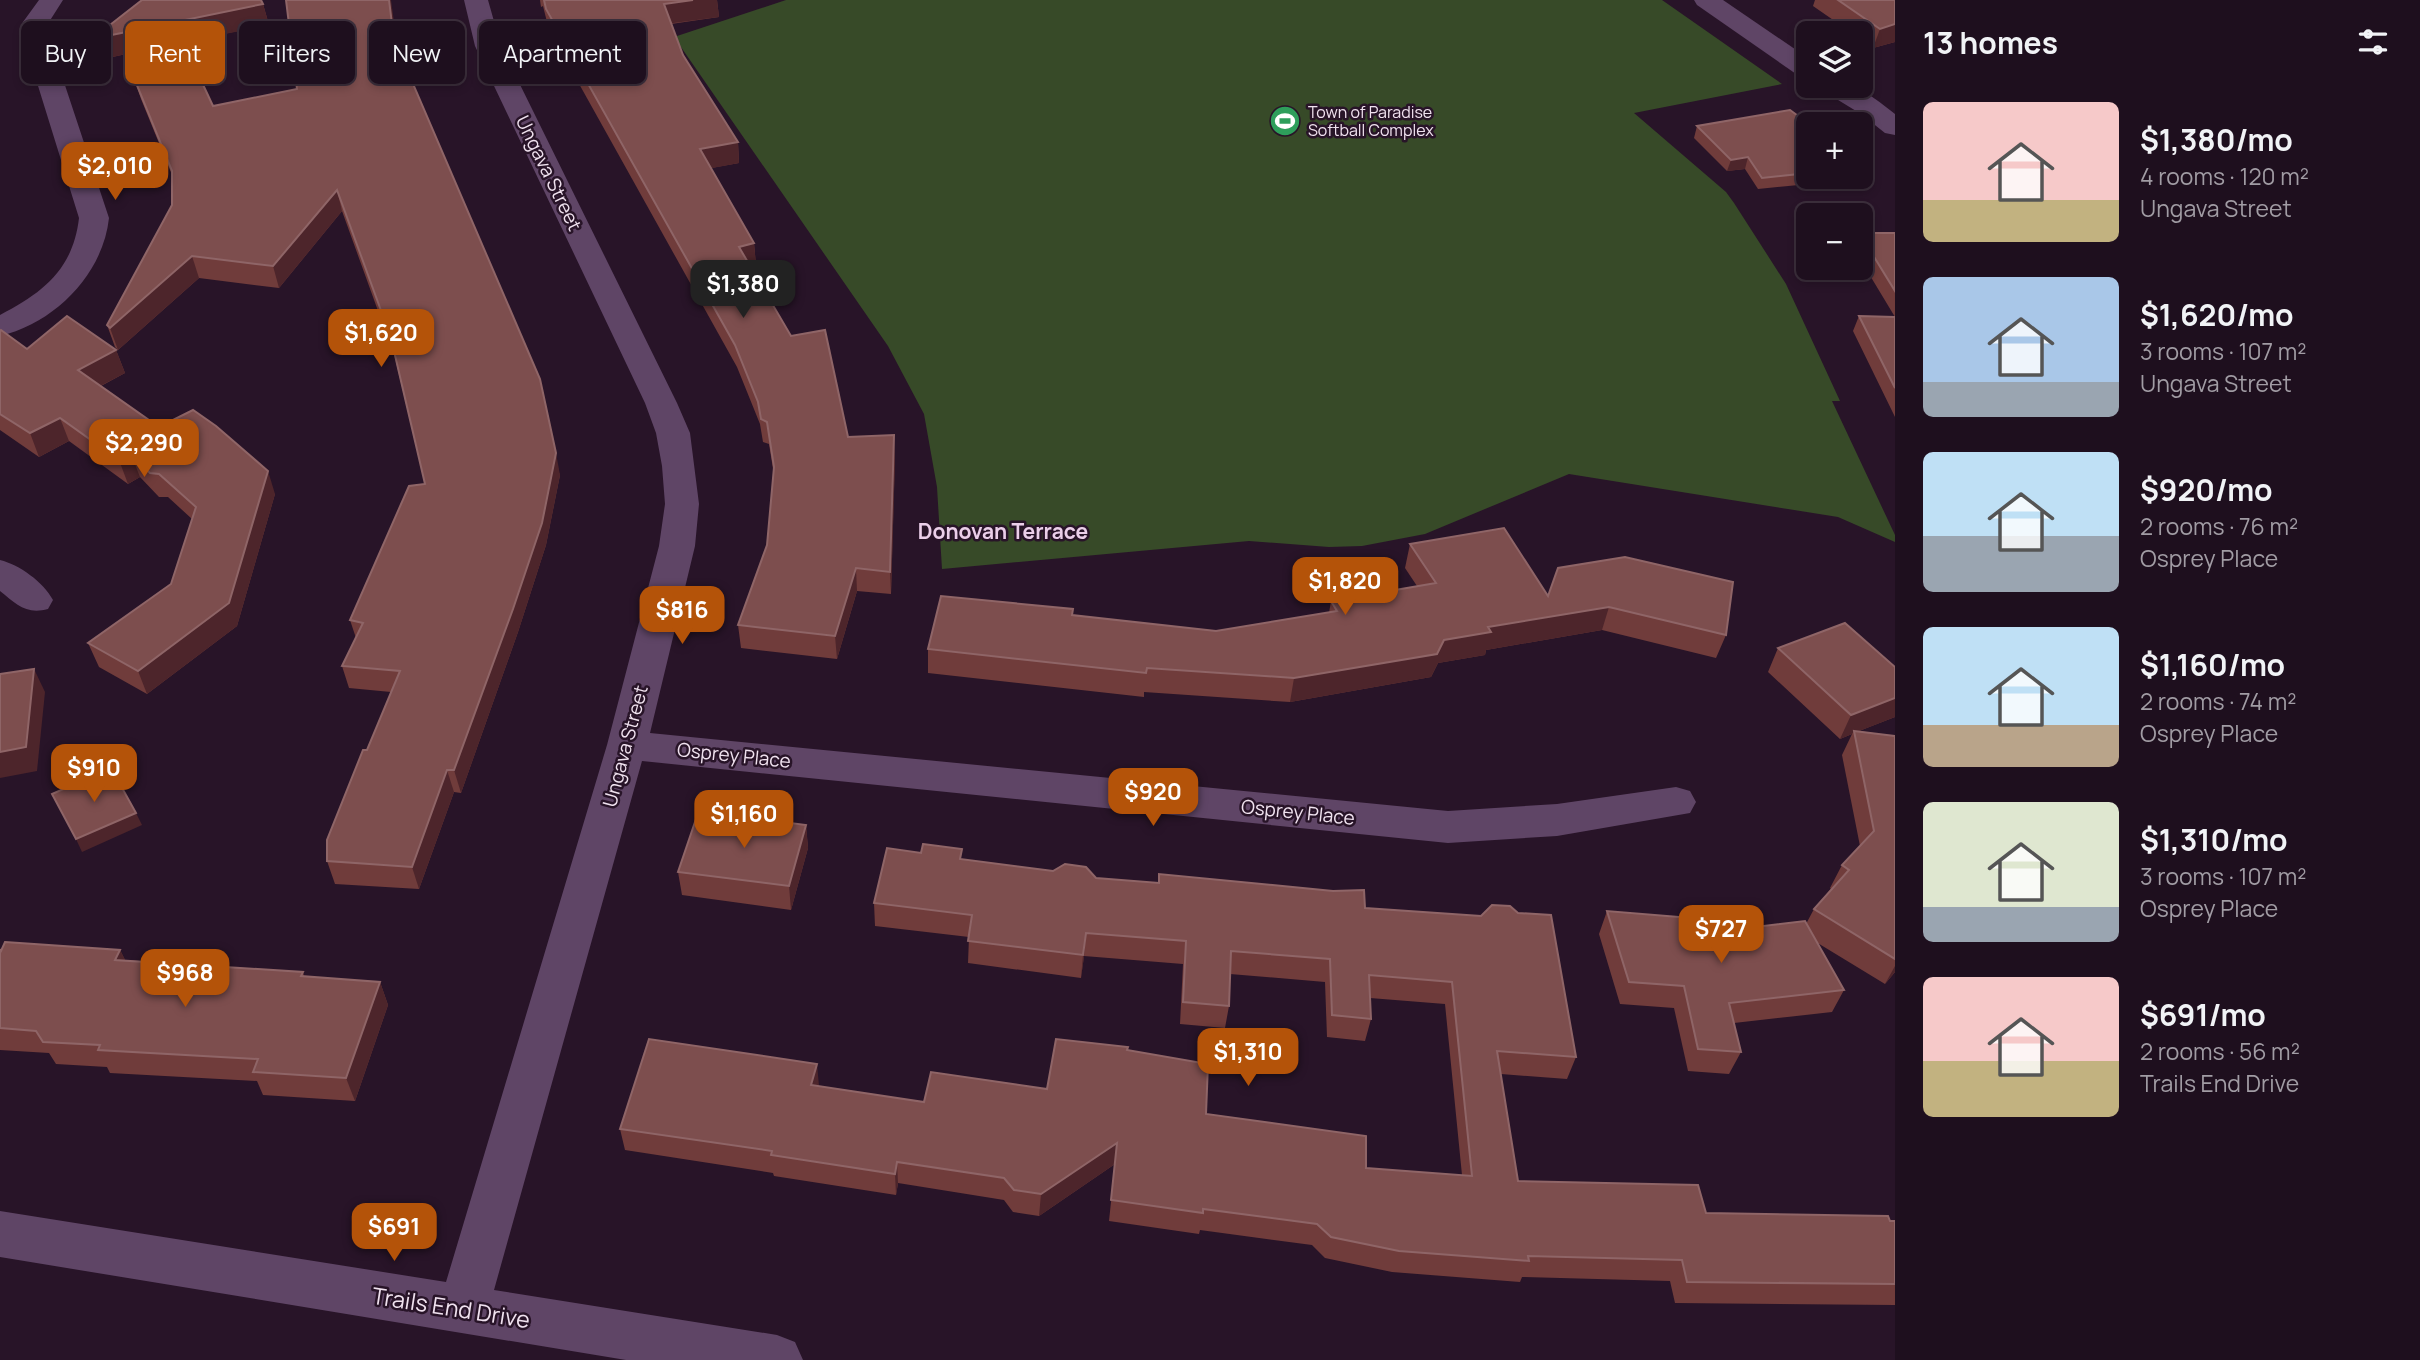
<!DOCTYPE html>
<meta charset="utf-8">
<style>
body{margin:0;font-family:Manrope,sans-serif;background:#261827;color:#f1f3f6;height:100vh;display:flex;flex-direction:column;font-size:26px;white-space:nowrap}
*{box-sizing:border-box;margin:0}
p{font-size:23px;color:#a19ca4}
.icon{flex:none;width:38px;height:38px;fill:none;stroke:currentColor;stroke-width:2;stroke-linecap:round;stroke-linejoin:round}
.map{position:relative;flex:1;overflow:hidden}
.side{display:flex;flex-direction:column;background:#1e0f1e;width:525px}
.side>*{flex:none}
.top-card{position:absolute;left:21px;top:21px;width:665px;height:63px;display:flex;gap:14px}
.tools{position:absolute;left:1796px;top:21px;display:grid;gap:14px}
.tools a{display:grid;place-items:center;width:77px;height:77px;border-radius:10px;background:#1e0f1e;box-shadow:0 4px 10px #0003,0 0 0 2px #3c2f3c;font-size:35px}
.price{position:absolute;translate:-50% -60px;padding:0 16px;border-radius:14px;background:#b45309;color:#fff;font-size:23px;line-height:46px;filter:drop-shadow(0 2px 4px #0008)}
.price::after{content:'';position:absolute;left:50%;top:42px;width:21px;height:16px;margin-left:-10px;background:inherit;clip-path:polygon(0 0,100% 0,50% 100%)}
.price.current{background:#222;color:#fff}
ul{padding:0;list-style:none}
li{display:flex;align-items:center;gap:21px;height:175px;padding:0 28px}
li span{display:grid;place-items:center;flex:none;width:196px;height:140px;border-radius:10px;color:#555}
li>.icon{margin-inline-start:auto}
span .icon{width:84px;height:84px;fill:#fffc;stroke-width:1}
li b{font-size:30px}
h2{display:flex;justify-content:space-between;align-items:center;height:84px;padding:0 28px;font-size:30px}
.pill{padding:0 24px;border-radius:10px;background:#1e0f1e;box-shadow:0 4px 10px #0003,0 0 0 2px #3c2f3c;font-size:24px;line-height:63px}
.pill.current{background:#b45309;color:#fff}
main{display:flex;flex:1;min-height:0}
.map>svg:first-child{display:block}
.green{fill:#374a28}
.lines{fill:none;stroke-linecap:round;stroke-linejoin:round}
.minor{fill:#5f4566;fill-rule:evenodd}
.wall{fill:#703c3b}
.shaded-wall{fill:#4d252b}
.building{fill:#7d4e4e;stroke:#8f6567;stroke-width:2}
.labels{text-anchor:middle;stroke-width:5;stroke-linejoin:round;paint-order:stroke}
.far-poi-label{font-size:16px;fill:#f0e2ef;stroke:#281428;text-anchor:start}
.street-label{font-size:19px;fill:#f0e2ef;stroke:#281428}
.neighbourhood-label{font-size:21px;font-weight:bold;fill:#ebcfe9;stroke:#281428}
.near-street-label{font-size:23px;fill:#f0e2ef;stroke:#281428}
</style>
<main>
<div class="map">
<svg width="1895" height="1360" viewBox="0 0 1895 1360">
<rect width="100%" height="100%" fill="#281428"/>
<polygon class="green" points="786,0 1662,0 1782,84 1634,113 1726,192 1734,203 1786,284 1840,401 1832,401 1895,535 1895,542 1838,517 1569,474 1425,534 1362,546 1329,547 1249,541 942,569 937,487 924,414 888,346 674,37"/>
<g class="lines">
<g class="minor">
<path d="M39,0H63L49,22L47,31L109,218C103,274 55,323 0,336V315C44,292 73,269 79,218L21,31L23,22Z"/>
<polygon points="464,0 488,0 501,46 677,403 690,433 699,504 695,546 650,733 1448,811 1557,804 1676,787 1690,791 1696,802 1690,813 1557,836 1448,843 642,761 494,1290 777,1335 795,1342 803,1360 626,1360 0,1257 0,1211 446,1282 607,745 659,546 665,504 662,466 656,433 645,403 475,46"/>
<polygon points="1694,0 1723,0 1808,58 1808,78 1799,76 1697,5"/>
<path d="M1821,86C1858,86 1865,90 1895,114V135L1885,133L1861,114L1825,92Z"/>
<path d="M0,560C20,565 43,582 53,600L48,609C26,615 16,604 0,591Z"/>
</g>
</g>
<g class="wall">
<polygon points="540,0 717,0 719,17 671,24 683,55 738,142 739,163 711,168 754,243 756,265 750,267 848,437 895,458 891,594 857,591 837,659 741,648 738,625 767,545 774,475 769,444 763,442 760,424 737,367 549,30 543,6 541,7"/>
<polygon points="1815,0 1895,0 1895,42 1873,48 1860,39 1860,33 1852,33 1813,6"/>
<polygon points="263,4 269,25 183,42 213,106 297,89 395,33 404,63 560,475 546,545 518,632 461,793 454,792 419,889 335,884 327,861 367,750 391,692 349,688 342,666 356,638 350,620 425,484 395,358 342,211 279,288 199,278 118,350 115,347 107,325 172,205 172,175 141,99 134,78 144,76 135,52 99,60 92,39"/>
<polygon points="1808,124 1808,177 1851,177 1850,180 1758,189 1745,169 1727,171 1694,138 1697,126"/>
<polygon points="1860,233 1895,233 1895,417 1853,331 1859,316 1895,317 1860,259"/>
<polygon points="0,331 27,349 116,350 125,373 101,386 159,427 275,494 237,626 147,694 99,667 88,643 171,584 192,519 168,497 159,497 140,477 128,484 69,441 39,457 0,430"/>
<polygon points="1410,544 1548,596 1558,568 1726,635 1716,658 1602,630 1486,650 1485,655 1438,663 1431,677 1290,702 1144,692 1144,697 928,673 928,649 1072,615 1216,631 1329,613 1331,601 1417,586 1405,568"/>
<polygon points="1778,648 1895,717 1859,731 1895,736 1895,972 1885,984 1816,942 1844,990 1832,1012 1734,1023 1741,1052 1729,1074 1688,1071 1674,1008 1620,1004 1599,934 1607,911 1747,928 1806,924 1814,909 1831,889 1830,888 1842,865 1860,846 1842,755 1852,734 1840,739 1768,672"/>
<polygon points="726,823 806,825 808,848 791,910 682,895 678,872"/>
<polygon points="962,859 1096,878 1158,883 1159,874 1365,908 1576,1057 1567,1079 1501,1074 1518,1181 1706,1213 1895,1221 1895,1305 1675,1303 1670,1281 1522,1277 1520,1282 1392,1272 1325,1258 1312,1245 1200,1230 1199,1234 1109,1221 1115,1164 1039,1216 1013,1212 1004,1200 898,1183 896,1195 774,1176 773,1173 625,1150 620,1129 819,1087 924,1102 1047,1089 1127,1050 1206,1114 1366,1168 1462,1175 1445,1004 1370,998 1371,1019 1365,1041 1327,1037 1325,982 1230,974 1229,1006 1225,1028 1180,1024 1183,964 1084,956 1081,978 968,963 969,937 875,926 874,903"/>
<polygon points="0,950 120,950 125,960 303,972 304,976 380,982 388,1005 355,1101 263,1095 257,1081 110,1073 107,1067 56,1064 49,1053 0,1050"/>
</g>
<g class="shaded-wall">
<polygon points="389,0 391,0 397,44 392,24"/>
<polygon points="693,0 717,0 719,17 666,24 664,4"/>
<polygon points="263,4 269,25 136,52 131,40 135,52 99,60 92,39"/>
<polygon points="1895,24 1895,42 1873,48 1880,29"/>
<polygon points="738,142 739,163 702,170 700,149"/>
<polygon points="1748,157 1745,169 1727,171 1731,160"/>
<polygon points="337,190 342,211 279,288 273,266"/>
<polygon points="754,243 756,265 741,269 739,247"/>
<polygon points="192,256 199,278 118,350 110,328"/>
<polygon points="116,350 125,373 87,393 78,370"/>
<polygon points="60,418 69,441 39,457 30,433"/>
<polygon points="894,435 895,458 891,594 890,572"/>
<polygon points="556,453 560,475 546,545 518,632 461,793 454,770"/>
<polygon points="131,454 140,477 128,484 119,460"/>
<polygon points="268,471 275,494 237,626 147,694 138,671"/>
<polygon points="856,568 857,591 837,659 835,636"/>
<polygon points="1609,607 1602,630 1486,650 1485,655 1438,663 1431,677 1290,702 1294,678 1444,640 1488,627"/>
<polygon points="34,669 45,692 37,771 0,778 0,752"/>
<polygon points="1895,698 1895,717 1854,733 1854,731 1852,734 1840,739 1851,715"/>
<polygon points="447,770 454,792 419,889 412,867"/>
<polygon points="136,813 142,825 82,852 76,839"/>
<polygon points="806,825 808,848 791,910 789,886"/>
<polygon points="1086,933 1084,956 1081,978 1083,955"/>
<polygon points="120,950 132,973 115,960"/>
<polygon points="1895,966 1895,972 1885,984"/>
<polygon points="380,982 388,1005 355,1101 346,1078"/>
<polygon points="817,1064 819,1086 813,1107 811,1085"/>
<polygon points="1117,1143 1115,1164 1039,1216 1041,1194"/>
<polygon points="897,1162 898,1183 896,1195 895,1174"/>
</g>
<g class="building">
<polygon points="142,0 261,0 263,4 92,39"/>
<polygon points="286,0 389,0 392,24 404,63 540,379 556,453 542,523 513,609 454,770 447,770 412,867 327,861 327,840 363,750 367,750 400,671 342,666 363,623 350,620 409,486 425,484 391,338 337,190 273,266 192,256 110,328 107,325 172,205 172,171 134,78 146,76 131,40 178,31 213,106 297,89"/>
<polygon points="544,0 693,0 664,4 683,55 738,142 700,149 754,243 739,247 791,336 825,330 848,437 894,435 890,572 856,568 835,636 738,625 767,545 774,467 767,422 761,419 758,402 735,345 546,9"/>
<polygon points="1838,0 1895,0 1895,24 1880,29"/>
<polygon points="1790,110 1809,124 1808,124 1808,173 1762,178 1748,157 1731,160 1697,126"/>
<polygon points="1860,233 1895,233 1895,291 1860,234"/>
<polygon points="67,316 116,350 78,370 159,427 193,410 216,426 268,471 229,603 138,671 88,643 171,584 196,507 159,474 150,473 131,454 119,460 60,418 30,433 0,414 0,331 1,330 27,349"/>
<polygon points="1859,316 1895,317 1895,388"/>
<polygon points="1504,528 1548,596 1558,568 1625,557 1733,582 1726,635 1609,607 1488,627 1491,632 1444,640 1437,654 1294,678 1147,668 1146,673 928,649 941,596 1073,609 1072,615 1216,631 1337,611 1331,601 1436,583 1410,544"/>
<polygon points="1845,623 1895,667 1895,698 1851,715 1778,648"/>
<polygon points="34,669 26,747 0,752 0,674"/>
<polygon points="1854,731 1895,736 1895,959 1814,909 1849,870 1842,865 1874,831"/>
<polygon points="111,768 136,813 76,839 52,794"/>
<polygon points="729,815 806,825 789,886 678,872 696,819 726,823"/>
<polygon points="923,844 962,849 960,859 1053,871 1065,864 1086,867 1096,878 1159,883 1159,874 1333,891 1364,890 1365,908 1481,916 1492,905 1510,906 1518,913 1551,915 1576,1057 1497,1051 1518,1181 1698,1185 1706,1213 1888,1216 1890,1221 1895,1221 1895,1284 1687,1282 1682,1260 1528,1256 1529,1261 1399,1251 1331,1237 1317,1224 1203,1209 1203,1213 1111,1200 1117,1143 1041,1194 1014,1190 1004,1178 897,1162 895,1174 771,1155 772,1151 620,1129 649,1039 817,1064 811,1085 924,1102 931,1072 1047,1089 1056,1039 1128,1047 1127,1050 1208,1064 1206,1114 1366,1136 1366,1168 1472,1176 1452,982 1369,975 1371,1019 1332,1015 1330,959 1231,951 1229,1006 1183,1002 1186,941 1086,933 1083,955 968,941 972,915 874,903 887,848 921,853"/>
<polygon points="1737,910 1747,928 1805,921 1844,990 1729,1003 1741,1052 1698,1049 1684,986 1629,982 1607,911 1679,917"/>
<polygon points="5,942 120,950 115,960 303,972 301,976 380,982 346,1078 253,1072 258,1059 98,1050 100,1045 43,1042 36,1031 0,1028 0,950 1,951"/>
</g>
<defs>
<g id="stadium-disc" transform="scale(1.575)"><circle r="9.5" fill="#2e9e5b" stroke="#281428"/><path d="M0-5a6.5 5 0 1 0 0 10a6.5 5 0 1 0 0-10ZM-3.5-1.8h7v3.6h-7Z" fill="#fff"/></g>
</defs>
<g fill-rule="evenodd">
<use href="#stadium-disc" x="1285" y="121"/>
</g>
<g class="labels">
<g class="far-poi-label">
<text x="1308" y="118">Town of Paradise<tspan x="1308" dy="18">Softball Complex</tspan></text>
</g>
<g class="street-label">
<text transform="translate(549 173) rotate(64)" y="7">Ungava Street</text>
<text transform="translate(625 746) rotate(-75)" y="7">Ungava Street</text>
<text transform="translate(734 755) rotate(6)" y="7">Osprey Place</text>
<text transform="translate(1298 812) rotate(6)" y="7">Osprey Place</text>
</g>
<g class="neighbourhood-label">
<text x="1003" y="539">Donovan Terrace</text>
</g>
<g class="near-street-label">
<text transform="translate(451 1308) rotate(9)" y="8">Trails End Drive</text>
</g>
</g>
</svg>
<div class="tools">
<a><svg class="icon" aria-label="layers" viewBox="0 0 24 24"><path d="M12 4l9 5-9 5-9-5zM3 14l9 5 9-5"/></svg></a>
<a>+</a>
<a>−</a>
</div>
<b class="price" style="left:115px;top:202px">$2,010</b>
<b class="price current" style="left:743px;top:320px">$1,380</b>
<b class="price" style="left:381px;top:369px">$1,620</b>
<b class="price" style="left:144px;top:479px">$2,290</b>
<b class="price" style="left:1345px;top:617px">$1,820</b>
<b class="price" style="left:682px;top:646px">$816</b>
<b class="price" style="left:94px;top:804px">$910</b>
<b class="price" style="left:1153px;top:828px">$920</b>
<b class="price" style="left:744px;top:850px">$1,160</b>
<b class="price" style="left:1721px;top:965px">$727</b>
<b class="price" style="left:185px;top:1009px">$968</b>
<b class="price" style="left:1248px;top:1088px">$1,310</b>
<b class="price" style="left:394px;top:1263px">$691</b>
<div class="top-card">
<a class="pill">Buy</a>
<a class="pill current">Rent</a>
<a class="pill">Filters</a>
<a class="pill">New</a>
<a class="pill">Apartment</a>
</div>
</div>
<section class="side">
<h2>13 homes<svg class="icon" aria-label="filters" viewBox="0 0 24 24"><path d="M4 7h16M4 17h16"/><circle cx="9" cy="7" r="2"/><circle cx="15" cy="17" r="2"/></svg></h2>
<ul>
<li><span style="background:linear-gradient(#f6c9c9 70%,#c2b280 0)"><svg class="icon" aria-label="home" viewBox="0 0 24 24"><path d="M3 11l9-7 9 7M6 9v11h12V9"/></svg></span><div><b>$1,380/mo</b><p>4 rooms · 120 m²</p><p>Ungava Street</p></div></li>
<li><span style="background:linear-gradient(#a9c7e8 75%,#9aa5b1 0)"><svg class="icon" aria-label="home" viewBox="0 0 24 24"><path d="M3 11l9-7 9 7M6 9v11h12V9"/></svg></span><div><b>$1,620/mo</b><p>3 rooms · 107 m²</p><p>Ungava Street</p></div></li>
<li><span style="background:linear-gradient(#bfe0f5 60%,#9aa5b1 0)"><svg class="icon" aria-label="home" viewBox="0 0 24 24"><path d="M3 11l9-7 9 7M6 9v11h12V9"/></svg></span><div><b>$920/mo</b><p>2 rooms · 76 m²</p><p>Osprey Place</p></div></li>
<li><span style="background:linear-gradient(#bfe0f5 70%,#b9a48a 0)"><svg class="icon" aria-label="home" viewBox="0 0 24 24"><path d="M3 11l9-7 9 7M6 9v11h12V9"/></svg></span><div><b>$1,160/mo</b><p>2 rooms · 74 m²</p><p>Osprey Place</p></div></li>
<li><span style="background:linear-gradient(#dfe7d0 75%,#9aa5b1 0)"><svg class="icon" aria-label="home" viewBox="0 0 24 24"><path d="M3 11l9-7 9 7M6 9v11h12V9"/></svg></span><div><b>$1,310/mo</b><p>3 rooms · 107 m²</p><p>Osprey Place</p></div></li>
<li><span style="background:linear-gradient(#f6c9c9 60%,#c2b280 0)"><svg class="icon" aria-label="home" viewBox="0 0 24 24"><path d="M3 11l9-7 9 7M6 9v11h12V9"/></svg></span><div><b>$691/mo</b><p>2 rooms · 56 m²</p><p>Trails End Drive</p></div></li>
</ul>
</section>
</main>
